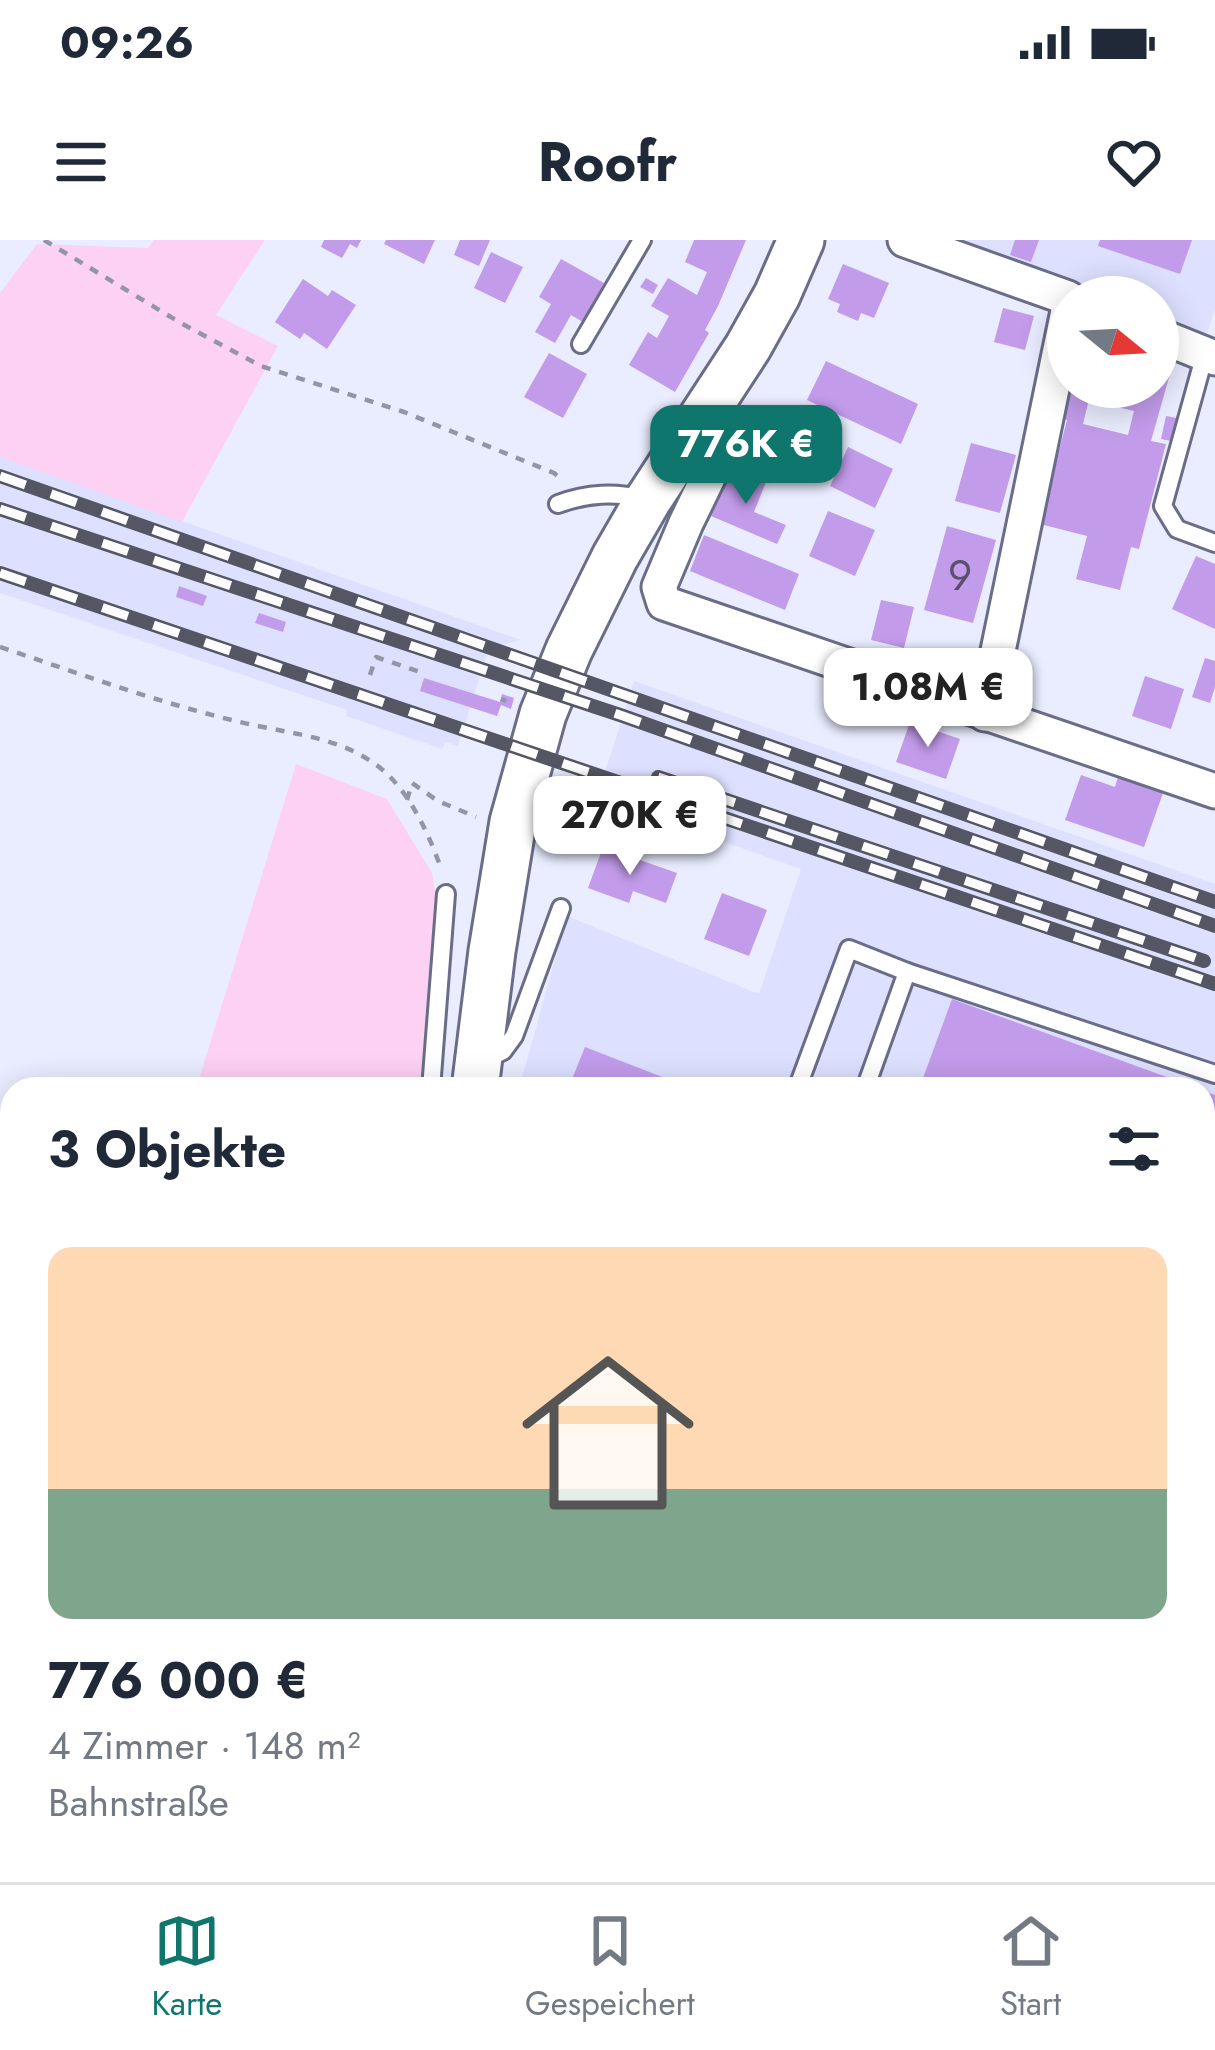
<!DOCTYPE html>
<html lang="de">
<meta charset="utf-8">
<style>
body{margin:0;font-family:Jost,sans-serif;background:#f6f6f7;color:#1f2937;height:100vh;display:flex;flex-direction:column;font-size:45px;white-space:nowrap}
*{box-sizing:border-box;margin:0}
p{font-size:39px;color:#747a83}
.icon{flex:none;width:66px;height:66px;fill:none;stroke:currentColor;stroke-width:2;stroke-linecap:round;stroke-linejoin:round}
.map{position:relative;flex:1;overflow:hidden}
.sheet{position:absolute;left:0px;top:837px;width:1215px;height:807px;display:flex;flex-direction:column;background:#fff;border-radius:36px 36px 0 0;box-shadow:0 6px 30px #0003}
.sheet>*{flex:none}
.needle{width:78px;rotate:108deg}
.controls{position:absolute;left:1047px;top:36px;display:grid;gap:24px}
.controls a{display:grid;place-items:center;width:132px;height:132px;border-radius:50%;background:#fff;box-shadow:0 6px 30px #0003;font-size:60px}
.price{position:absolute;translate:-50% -102px;padding:0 27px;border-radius:24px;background:#fff;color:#222;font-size:39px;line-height:78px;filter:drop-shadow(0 3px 6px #0008)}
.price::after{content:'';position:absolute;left:50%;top:72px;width:36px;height:27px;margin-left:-18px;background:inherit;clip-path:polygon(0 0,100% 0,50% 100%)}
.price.current{background:#0f766e;color:#fff}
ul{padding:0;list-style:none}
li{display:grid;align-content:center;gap:24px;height:636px;padding:0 48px}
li+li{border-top:3px solid #e0e1e3}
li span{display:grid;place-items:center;height:372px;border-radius:24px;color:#555}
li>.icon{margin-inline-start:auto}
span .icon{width:216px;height:216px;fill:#fffc;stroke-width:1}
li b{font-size:51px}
h2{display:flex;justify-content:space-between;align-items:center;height:144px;padding:0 48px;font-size:51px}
.status{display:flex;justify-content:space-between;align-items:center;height:84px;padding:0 60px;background:#fff;direction:ltr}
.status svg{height:33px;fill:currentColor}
header{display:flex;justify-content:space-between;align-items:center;height:156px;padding:0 48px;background:#fff;font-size:54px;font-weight:700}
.tabs{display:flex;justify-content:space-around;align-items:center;height:168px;border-top:3px solid #e0e1e3;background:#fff;font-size:33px;color:#747a83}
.tabs a{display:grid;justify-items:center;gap:6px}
.tabs .current{color:#0f766e}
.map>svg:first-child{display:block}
.built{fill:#dde1ff}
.green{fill:#fdd1f3}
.building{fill:#c29bea}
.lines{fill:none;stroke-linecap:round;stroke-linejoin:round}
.service-casing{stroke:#696d87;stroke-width:22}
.minor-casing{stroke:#696d87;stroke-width:39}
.secondary-casing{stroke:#696d87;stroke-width:51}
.path{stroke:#9395a5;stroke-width:4.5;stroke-dasharray:9 9;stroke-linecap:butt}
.service{stroke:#fff;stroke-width:16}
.minor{stroke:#fff;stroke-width:33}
.secondary{stroke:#fff;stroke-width:45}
.rail-casing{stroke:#555663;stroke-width:14}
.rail{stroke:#fcfcfc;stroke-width:9;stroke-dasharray:27;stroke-linecap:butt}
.labels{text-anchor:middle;stroke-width:9;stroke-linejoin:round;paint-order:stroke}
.number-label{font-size:42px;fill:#59506d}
</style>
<div class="status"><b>09:26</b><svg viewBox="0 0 49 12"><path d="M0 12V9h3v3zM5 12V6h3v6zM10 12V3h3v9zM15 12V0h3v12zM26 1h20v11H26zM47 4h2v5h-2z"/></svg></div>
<header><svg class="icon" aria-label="menu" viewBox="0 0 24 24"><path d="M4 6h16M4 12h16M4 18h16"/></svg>Roofr<svg class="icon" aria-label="heart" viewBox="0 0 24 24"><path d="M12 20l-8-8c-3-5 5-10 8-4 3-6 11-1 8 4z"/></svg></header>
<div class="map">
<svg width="1215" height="1642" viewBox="0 0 1215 1642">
<rect width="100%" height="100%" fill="#eaedff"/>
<g class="built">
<polygon points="948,0 1215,0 1215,70 1203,104 1158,86 1158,57 1088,57"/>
<polygon points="0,217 521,400 489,408 458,506 445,502 442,509 346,476 347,470 0,353"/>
<polygon points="634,441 1215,644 1215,1642 388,1642 390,1632 1203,1632 1203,849 519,849 567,676 759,754 801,629 597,557"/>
</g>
<g class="green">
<polygon points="154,0 265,0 216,75 278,106 182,282 0,217 0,53 37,4 148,8"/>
<polygon points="296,524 387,559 432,633 436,657 422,849 196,849"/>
</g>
<g class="building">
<polygon points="324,0 361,0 357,8 350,4 342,18 321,7"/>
<polygon points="386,0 435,0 424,24 384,4"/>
<polygon points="460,0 490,0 479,26 454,15"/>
<polygon points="694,0 746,0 718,66 705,90 709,93 675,152 629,125 648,92 657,98 669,76 651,66 668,38 697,55 707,32 685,22"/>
<polygon points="1015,0 1039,0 1031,22 1010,15"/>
<polygon points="1100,0 1192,0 1180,34 1098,6"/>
<polygon points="491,12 523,27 505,63 474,48"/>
<polygon points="561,19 604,43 583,82 571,75 555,103 535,92 551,64 539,57"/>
<polygon points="843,24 889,43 874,78 861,73 858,81 837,72 840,64 828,59"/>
<polygon points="646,38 658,45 653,54 640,47"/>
<polygon points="303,39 328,56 332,50 356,65 327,109 304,93 300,99 275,82"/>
<polygon points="1003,68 1034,76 1025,110 994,102"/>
<polygon points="549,113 587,134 563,178 524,157"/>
<polygon points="826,121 918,164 901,204 807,160"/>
<polygon points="1158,131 1170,134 1151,201 1166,204 1139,309 1131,307 1120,350 1076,339 1087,296 1040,284 1067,180 1062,178 1070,147 1092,147 1083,184 1128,195 1134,171 1109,165 1114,147 1158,147"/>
<polygon points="777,171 831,197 819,219 790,205 782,221 758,210"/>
<polygon points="1166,176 1177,178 1171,201 1161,199"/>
<polygon points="971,203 1016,215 1000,273 955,261"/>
<polygon points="848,207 893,229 875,268 830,246"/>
<polygon points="732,227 766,242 754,272 786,285 777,304 711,276"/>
<polygon points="828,271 875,290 855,336 809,316"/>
<polygon points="947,286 996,300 973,383 924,370"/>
<polygon points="704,295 799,334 785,370 690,331"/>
<polygon points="1196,316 1215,324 1215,389 1172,369"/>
<polygon points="179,346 207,356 203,366 176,357"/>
<polygon points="881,360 914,367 904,408 871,400"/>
<polygon points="259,373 286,382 283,392 255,383"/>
<polygon points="1205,418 1215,421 1215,447 1210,463 1192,457"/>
<polygon points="1145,436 1184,449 1171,489 1132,476"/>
<polygon points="424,438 500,462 502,454 514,458 511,469 501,465 497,476 420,451"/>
<polygon points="910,482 960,499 946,539 896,522"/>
<polygon points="1081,535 1115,547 1118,537 1163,553 1144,607 1065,580"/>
<polygon points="603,607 677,633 666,663 633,651 629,663 588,648"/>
<polygon points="722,653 767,670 749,716 704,699"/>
<polygon points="952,759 1197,848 1197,849 919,849"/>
<polygon points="585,807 693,849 568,849"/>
<polygon points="1203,851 1215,855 1215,1323 1204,1354"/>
<polygon points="30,1632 79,1632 82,1633 78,1642 25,1642"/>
<polygon points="90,1632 129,1632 125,1642 102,1642 89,1636"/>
<polygon points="458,1632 563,1632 588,1642 454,1642"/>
<polygon points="850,1632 1089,1632 1085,1642 876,1642"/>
</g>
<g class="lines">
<g class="service-casing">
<g id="service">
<polyline points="581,104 642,0"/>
<polyline points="1205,114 1163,266 1177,289 1215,303"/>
<path d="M558,264C588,253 614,252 645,259"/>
<polyline points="907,732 1215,834"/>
<polyline points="485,820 503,811 514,796 561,668"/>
<polyline points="431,849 446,654"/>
<polyline points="797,849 849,709 907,732 865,849"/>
<polyline points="1203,1402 1215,1406"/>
<polyline points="775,1632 802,1642"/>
<polyline points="1207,1642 1215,1619"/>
</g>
</g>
<g class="minor-casing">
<g id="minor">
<polyline points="905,0 1068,58"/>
<polyline points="1158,95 1215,118"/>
<polyline points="721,211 686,283 659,347 664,363 1215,551"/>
<polyline points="985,474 1068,71"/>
</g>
</g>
<g class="secondary-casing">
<g id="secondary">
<polyline points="475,849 492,711 513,582 543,474 569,410 615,317 648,260 748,107 777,55 801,0"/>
<polyline points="360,1642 362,1632"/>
</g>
</g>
<g class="path">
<polyline points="44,0 179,82 261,126 404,172 554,233 564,241"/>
<path d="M0,407C78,433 156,462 236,481C282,493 335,495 375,524C408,547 429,594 442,631"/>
<polyline points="370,435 376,417 426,434"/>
<polyline points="501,459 506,461"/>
<polyline points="407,560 412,543 438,561 476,577"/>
<polyline points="320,1642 322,1632"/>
</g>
<use href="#service" class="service"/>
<use href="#minor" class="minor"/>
<use href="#secondary" class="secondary"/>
<g class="rail-casing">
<g id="rail">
<polyline points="0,236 1215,662"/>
<polyline points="0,269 623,476 1215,686"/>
<polyline points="0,333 1215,744"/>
<polyline points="658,537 1204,721"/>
</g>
</g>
<use href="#rail" class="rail"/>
</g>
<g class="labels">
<g class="number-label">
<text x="960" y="350">9</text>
</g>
</g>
</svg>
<div class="controls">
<a><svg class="needle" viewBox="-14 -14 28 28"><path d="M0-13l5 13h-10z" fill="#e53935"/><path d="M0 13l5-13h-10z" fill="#747a83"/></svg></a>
</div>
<b class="price current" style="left:746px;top:267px">776K €</b>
<b class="price" style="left:928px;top:510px">1.08M €</b>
<b class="price" style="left:630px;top:638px">270K €</b>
<section class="sheet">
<h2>3 Objekte<svg class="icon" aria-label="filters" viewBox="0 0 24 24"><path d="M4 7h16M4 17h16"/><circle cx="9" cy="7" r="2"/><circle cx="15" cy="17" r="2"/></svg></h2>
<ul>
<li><span style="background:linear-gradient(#ffd9b3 65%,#7fa58c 0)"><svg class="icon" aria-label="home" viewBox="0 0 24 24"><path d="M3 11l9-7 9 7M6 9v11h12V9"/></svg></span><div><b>776 000 €</b><p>4 Zimmer · 148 m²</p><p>Bahnstraße</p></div></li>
</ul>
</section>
</div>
<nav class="tabs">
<a class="current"><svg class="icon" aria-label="map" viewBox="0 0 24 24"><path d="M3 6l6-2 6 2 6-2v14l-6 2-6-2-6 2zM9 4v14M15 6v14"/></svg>Karte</a>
<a><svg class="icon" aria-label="saved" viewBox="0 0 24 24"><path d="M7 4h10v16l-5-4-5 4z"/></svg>Gespeichert</a>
<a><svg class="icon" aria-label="home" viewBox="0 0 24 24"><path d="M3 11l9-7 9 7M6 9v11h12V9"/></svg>Start</a>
</nav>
